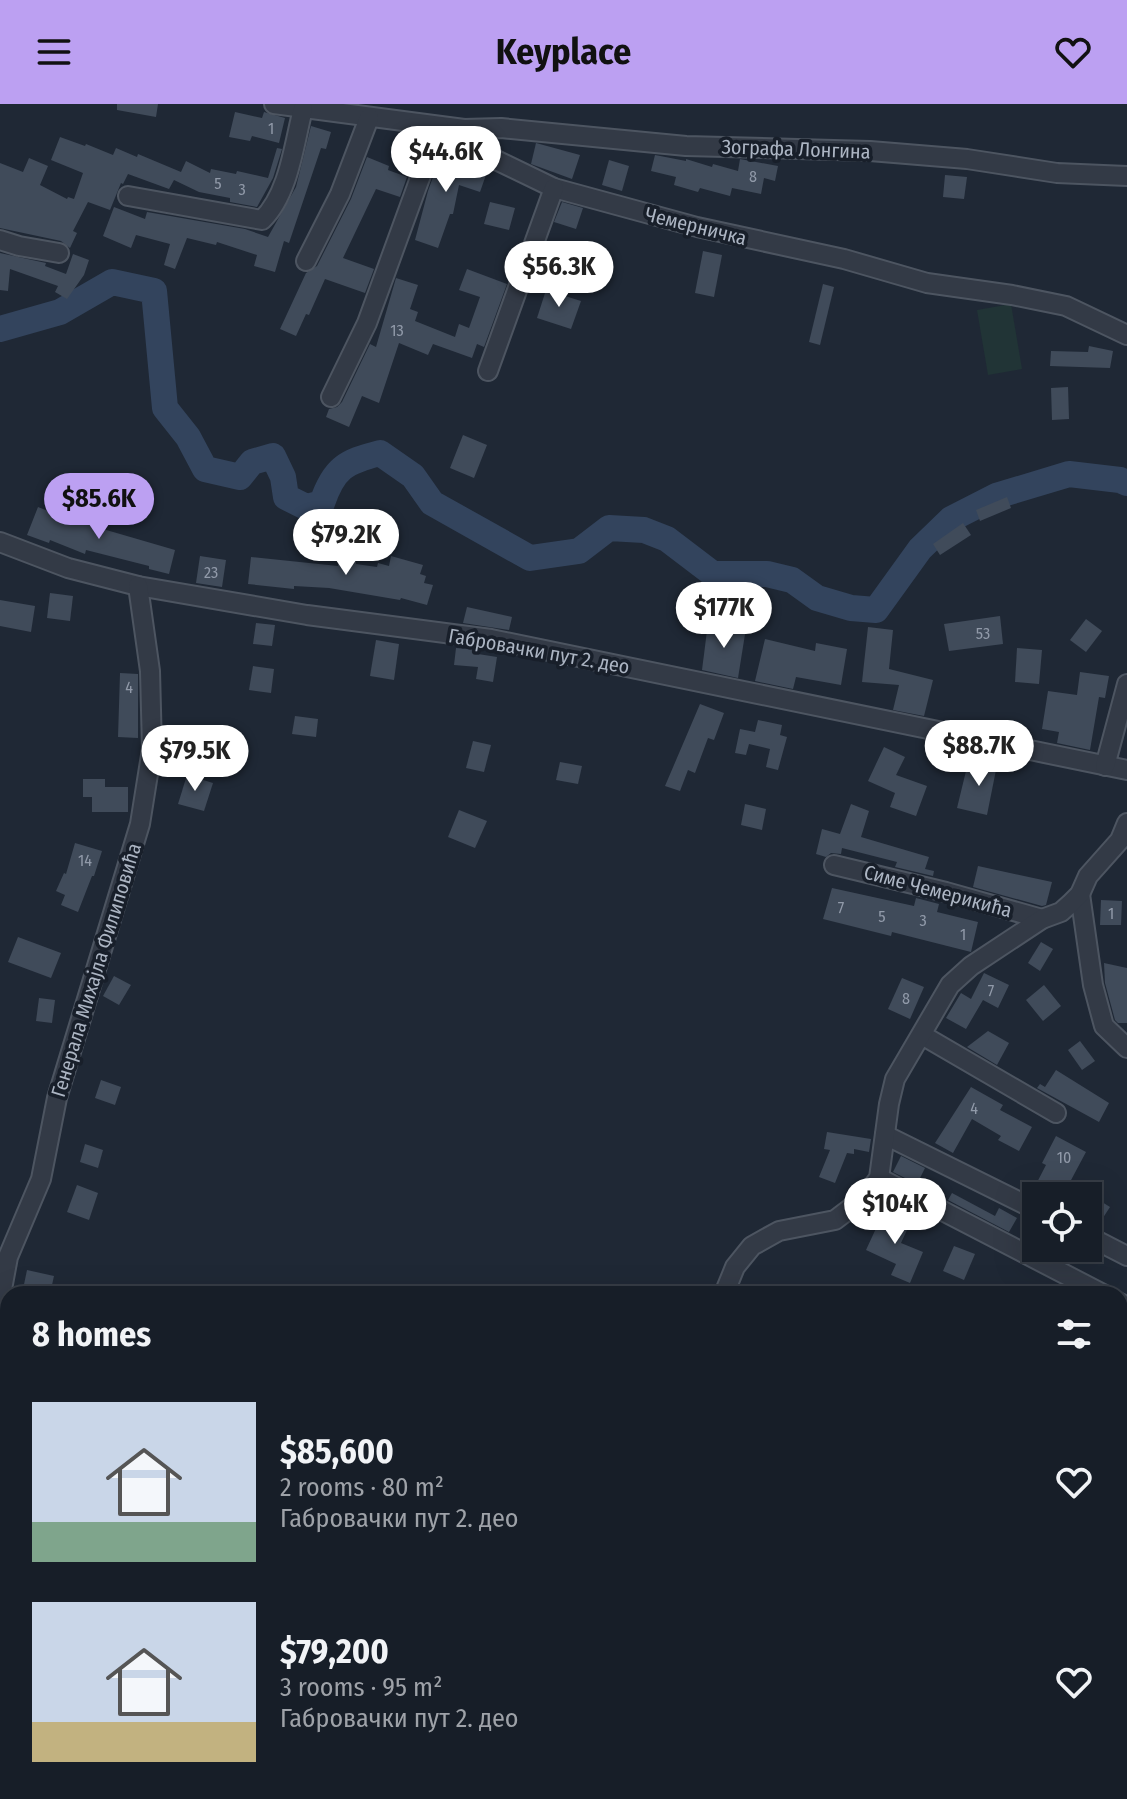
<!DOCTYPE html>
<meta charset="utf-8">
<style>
body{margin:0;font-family:"Fira Sans Condensed",sans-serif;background:#202730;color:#f1f3f6;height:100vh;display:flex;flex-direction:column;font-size:30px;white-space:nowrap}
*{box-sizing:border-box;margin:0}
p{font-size:26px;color:#9ea2a8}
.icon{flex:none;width:44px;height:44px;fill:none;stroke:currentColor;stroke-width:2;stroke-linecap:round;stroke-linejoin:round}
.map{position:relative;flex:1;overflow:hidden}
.drawer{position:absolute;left:0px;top:1182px;width:1128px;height:514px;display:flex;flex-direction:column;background:#171e28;border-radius:24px 24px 0 0;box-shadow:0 8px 32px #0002,0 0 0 2px #363c45}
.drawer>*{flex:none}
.buttons{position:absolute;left:1022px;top:1078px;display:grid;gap:16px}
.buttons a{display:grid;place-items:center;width:80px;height:80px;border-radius:0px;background:#171e28;box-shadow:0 8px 32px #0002,0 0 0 2px #363c45;font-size:40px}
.price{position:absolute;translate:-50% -68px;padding:0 18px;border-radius:28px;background:#fff;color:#222;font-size:26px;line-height:52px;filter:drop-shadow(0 2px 4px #0008)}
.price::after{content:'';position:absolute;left:50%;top:48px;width:24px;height:18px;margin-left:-12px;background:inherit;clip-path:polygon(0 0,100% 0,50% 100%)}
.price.active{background:#bca0f2;color:#111}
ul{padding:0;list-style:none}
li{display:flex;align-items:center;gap:24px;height:200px;padding:0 32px}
li span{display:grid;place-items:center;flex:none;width:224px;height:160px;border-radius:0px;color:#555}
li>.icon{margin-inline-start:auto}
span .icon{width:96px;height:96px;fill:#fffc;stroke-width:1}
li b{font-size:34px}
h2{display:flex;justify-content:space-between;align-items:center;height:96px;padding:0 32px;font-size:34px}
header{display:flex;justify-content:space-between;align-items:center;height:104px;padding:0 32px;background:#bca0f2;color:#111;font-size:36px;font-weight:700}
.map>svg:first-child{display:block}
.green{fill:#213436}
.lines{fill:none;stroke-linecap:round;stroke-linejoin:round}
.river{stroke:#33445d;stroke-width:26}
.building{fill:#404b5a}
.minor-casing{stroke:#4d5561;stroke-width:22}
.minor{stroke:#333a46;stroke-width:18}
.labels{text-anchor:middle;stroke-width:7;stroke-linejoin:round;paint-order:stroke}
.number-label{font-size:16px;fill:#919aa9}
.street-label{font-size:20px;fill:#acb5c3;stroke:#181f2a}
</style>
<header><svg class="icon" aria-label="menu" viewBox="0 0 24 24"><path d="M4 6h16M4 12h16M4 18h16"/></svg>Keyplace<svg class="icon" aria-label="heart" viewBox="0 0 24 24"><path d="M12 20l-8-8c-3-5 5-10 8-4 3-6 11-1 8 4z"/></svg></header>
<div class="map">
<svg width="1127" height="1695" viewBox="0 0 1127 1695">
<rect width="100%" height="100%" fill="#1f2835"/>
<polygon class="green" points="1011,200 1022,265 988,271 977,206"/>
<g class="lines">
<path class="river" d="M0,225L60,208L112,178L154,187L165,304L188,333L205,365L240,373L252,358L273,352L283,373L286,393L306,403L322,399C334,364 345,358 380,349L413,372L432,399L530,454L579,447L609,424L644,426L667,435L713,470H767L792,476L817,494L851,504L876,506L920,445L951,415L996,392L1069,370L1120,376L1127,379"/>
</g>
<g class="building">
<polygon points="117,0 158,0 156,13 117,6"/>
<polygon points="235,8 262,14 264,8 285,14 279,39 252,32 250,37 229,33"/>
<polygon points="311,22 331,28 326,45 321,44 289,139 284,137 275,168 254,162 257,151 217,138 216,141 187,134 175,165 164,161 170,140 136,131 131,144 103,132 114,103 145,115 147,108 245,125 268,133 296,83"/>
<polygon points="60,33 85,42 86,40 113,51 116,44 137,53 138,50 181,68 186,57 210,69 211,65 236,70 237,67 268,74 277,44 282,45 273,74 257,103 230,98 230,94 199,88 174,76 169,85 128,70 123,80 121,79 110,106 88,98 73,127 77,129 70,144 61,137 0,124 0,59 23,68 29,54 48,62 40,81 67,95 68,93 74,95 83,69 51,56"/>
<polygon points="450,39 464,43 459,59 487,68 480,88 459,81 453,110 450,110 438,144 415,136 428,87 442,48 446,50"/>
<polygon points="536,39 580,51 572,75 531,60"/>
<polygon points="655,51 686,57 686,55 712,63 713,60 738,67 740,55 778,62 775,77 764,74 761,90 732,84 730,92 700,84 698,88 674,81 676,73 651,67"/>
<polygon points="367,53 389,62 388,66 407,73 400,93 376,85 343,154 374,165 365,189 325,175 309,211 306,210 296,232 280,225 306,169 317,162 351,95"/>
<polygon points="609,56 629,62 622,87 602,81"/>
<polygon points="945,71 967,73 964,95 943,93"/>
<polygon points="490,98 515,104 509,126 484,120"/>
<polygon points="562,98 583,104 576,125 554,118"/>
<polygon points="703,147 722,151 714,193 695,189"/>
<polygon points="0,149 46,159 45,162 66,170 73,150 89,156 84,171 67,195 55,188 58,182 10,165 8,187 0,186"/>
<polygon points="467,165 507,180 484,243 477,240 472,254 433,240 428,251 399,239 379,299 362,292 349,323 326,313 329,305 337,303 342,298 370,240 376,243 396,174 418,181 410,205 418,208 415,217 455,233 459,220 469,224 480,193 459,186"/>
<polygon points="823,180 834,183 820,241 809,238"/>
<polygon points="546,186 581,197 571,225 537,214"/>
<polygon points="1089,242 1113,247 1110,264 1050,262 1051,247 1088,248"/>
<polygon points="1068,283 1069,315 1052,316 1051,284"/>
<polygon points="463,331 487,341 474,374 450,364"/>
<polygon points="1007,393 1011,404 980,417 976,406"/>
<polygon points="38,403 71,416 72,412 96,423 175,446 169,470 149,465 149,462 86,446 85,450 50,436 49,439 27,431"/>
<polygon points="963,419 971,431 940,451 933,440"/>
<polygon points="338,446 356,446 356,460 377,463 378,459 389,462 391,452 423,461 420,470 426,472 424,479 433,481 427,501 401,494 400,496 329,484 294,482 294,485 248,480 251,453 338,462"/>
<polygon points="200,452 226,456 222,483 196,479"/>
<polygon points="50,489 73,492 70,517 47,514"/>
<polygon points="0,496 35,502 31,528 0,522"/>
<polygon points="467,503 512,513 509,526 463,519"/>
<polygon points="1000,512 1003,540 949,547 944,520"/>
<polygon points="1086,515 1102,527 1086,548 1070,536"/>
<polygon points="256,519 275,521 272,542 253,540"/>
<polygon points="708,519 746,524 738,574 702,566"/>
<polygon points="868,523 893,526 889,565 933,576 924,612 893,606 899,581 862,578"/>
<polygon points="765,535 815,547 816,539 847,545 841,581 796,573 793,585 755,577"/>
<polygon points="376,536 399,540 394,576 370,572"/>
<polygon points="456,544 478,546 478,550 497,553 493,578 476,575 478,563 454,561"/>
<polygon points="1017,544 1042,546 1039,580 1015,578"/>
<polygon points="253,562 274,565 271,589 249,586"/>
<polygon points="1080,568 1109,572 1105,594 1099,593 1090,646 1057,639 1059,628 1042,625 1048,587 1077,591"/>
<polygon points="120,569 138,570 138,634 118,633"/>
<polygon points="700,600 724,609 714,636 708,634 695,669 688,666 680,687 665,682"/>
<polygon points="295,612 318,615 316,633 292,630"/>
<polygon points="758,616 782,621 780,631 787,633 778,666 766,663 770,645 749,640 746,651 735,649 740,625 755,628"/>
<polygon points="473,637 491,641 484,668 466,664"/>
<polygon points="884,643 905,653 896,671 927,682 916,712 890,703 895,689 868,677"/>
<polygon points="982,652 998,656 987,711 957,704 966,667 977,670"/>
<polygon points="560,658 582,662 578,680 556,676"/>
<polygon points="187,671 213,679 204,707 178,700"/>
<polygon points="83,675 105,675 105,683 128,683 128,708 92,708 92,693 83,693"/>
<polygon points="745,700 766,705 762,726 741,721"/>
<polygon points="851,700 869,707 861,733 929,753 925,765 934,767 933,772 895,763 897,758 842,744 841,750 831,749 826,753 816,750 822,725 840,730"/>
<polygon points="459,706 487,717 475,744 448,733"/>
<polygon points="75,739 102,747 94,772 92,772 78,808 61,801 65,791 56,787 64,769 66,770"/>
<polygon points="978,762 1052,778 1046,801 1042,802 973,783"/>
<polygon points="832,784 914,802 916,794 939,800 937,808 978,818 971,848 892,828 891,832 823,815"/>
<polygon points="1101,796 1122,797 1121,821 1100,821"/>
<polygon points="18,833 61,849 51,874 8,858"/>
<polygon points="1041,838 1053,845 1040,867 1028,859"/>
<polygon points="1104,859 1127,864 1127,919 1118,919 1115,916 1105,879"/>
<polygon points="984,869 1009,881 998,904 983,896 966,925 946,914 961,889 971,895"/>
<polygon points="114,872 131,881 119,901 103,892"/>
<polygon points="902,874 924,883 910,915 888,905"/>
<polygon points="1044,881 1061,902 1043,917 1026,896"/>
<polygon points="39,894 55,896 52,919 36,917"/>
<polygon points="988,927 1009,939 997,961 967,943"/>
<polygon points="1080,937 1095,957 1082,966 1068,946"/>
<polygon points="1056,966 1109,999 1099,1018 1037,984 1040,980 1045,983"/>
<polygon points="101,976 121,983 115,1001 95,994"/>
<polygon points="971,983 1003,1001 1000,1006 1032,1023 1019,1047 998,1036 1001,1032 972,1015 953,1049 935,1039"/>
<polygon points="827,1028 871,1035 869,1048 854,1045 854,1050 847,1049 835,1079 819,1073 830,1046 824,1045"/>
<polygon points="1056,1032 1086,1048 1070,1078 1110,1103 1097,1123 1088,1120 1088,1092 1031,1090 1046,1061 1042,1059"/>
<polygon points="85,1040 103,1046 98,1064 80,1058"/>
<polygon points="901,1052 925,1064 917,1080 893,1068"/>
<polygon points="77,1081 98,1089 89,1116 67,1108"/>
<polygon points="952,1089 995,1112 999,1104 1017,1114 1009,1128 948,1096"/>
<polygon points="885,1105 911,1117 901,1139 923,1148 910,1179 891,1171 896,1160 866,1146"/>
<polygon points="954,1142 975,1150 964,1176 943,1167"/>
<polygon points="27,1166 54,1172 50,1190 22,1190"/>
</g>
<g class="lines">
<g class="minor-casing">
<g id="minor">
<polyline points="274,0 464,25 501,24 686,42 870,47 967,55 1057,69 1127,72"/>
<polyline points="464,25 496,56 554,84 697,123 844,155 927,179 1012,191 1066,202 1127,231"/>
<path d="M128,92L262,116C289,90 294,40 303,5"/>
<polyline points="0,136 19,142 59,149"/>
<polyline points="306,157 340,90 369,14"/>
<polyline points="488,267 554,84"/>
<polyline points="331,293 367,219 439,22"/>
<polyline points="0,438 68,464 138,482 307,511 491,535 1127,666"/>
<polyline points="1105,662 1127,580"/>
<polyline points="834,761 946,788 1042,815"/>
<polyline points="1080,790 1093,881 1104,922 1127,944"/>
<polyline points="922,931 1056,1009"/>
<polyline points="885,1031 1036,1106"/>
<polyline points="879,1074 1103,1190"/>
<polyline points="1088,1132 1127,1152"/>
<polyline points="724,1190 735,1163 752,1142 779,1127 835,1116 864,1094 879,1074 889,1000 895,975 950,881 971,862 1042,815 1061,808 1070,800 1080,790 1088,772 1120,736 1127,719"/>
<polyline points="0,1196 8,1153 41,1075 57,994 140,720 152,645 150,567 138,482"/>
<polyline points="1120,1199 1127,1203"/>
<polyline points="0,1258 8,1292"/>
<polyline points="1120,1336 1127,1338"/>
<polyline points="0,1404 8,1405"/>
<polyline points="1120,1461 1127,1465"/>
<polyline points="0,1492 8,1476"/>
<polyline points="176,1688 176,1695"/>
<polyline points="659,1688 685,1695"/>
<polyline points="947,1688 955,1695"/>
<polyline points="883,1695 886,1688"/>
</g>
</g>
<use href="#minor" class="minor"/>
</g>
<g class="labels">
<g class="number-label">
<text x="271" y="30">1</text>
<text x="753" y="78">8</text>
<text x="218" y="85">5</text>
<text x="242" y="91">3</text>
<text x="397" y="232">13</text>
<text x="211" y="474">23</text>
<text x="983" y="535">53</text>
<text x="129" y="589">4</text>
<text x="85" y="762">14</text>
<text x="841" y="809">7</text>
<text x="1111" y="815">1</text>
<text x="882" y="818">5</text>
<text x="923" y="822">3</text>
<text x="963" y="836">1</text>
<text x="991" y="892">7</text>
<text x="906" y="900">8</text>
<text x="974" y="1010">4</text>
<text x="1064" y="1059">10</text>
</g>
<g class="street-label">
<text transform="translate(796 45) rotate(2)" y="7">Зографа Лонгина</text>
<text transform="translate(696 122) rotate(14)" y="7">Чемерничка</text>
<text transform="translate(539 547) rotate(10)" y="7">Габровачки пут 2. део</text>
<text transform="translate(938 787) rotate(15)" y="7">Симе Чемерикића</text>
<text transform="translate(96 866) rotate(-73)" y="7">Генерала Михајла Филиповића</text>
</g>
</g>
</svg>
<div class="buttons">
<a><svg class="icon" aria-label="locate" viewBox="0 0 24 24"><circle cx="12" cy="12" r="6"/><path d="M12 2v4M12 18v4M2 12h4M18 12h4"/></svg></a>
</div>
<b class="price" style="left:446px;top:90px">$44.6K</b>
<b class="price" style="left:559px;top:205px">$56.3K</b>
<b class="price active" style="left:99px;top:437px">$85.6K</b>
<b class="price" style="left:346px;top:473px">$79.2K</b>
<b class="price" style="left:724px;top:546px">$177K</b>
<b class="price" style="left:979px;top:684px">$88.7K</b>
<b class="price" style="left:195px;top:689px">$79.5K</b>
<b class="price" style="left:895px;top:1142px">$104K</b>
<section class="drawer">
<h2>8 homes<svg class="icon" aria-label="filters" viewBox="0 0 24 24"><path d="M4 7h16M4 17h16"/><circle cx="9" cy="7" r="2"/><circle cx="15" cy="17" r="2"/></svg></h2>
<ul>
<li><span style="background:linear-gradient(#c9d6e8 75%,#7fa58c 0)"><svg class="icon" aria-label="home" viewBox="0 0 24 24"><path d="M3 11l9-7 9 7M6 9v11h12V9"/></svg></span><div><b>$85,600</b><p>2 rooms · 80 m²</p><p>Габровачки пут 2. део</p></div><svg class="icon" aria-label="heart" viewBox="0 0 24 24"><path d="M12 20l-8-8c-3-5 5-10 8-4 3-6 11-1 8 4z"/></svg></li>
<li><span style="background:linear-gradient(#c9d6e8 75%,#c2b280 0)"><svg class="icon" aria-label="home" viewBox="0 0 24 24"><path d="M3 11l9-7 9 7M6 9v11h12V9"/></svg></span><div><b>$79,200</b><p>3 rooms · 95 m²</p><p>Габровачки пут 2. део</p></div><svg class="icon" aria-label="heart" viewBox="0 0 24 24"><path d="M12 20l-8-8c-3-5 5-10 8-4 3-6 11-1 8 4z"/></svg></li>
</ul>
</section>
</div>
